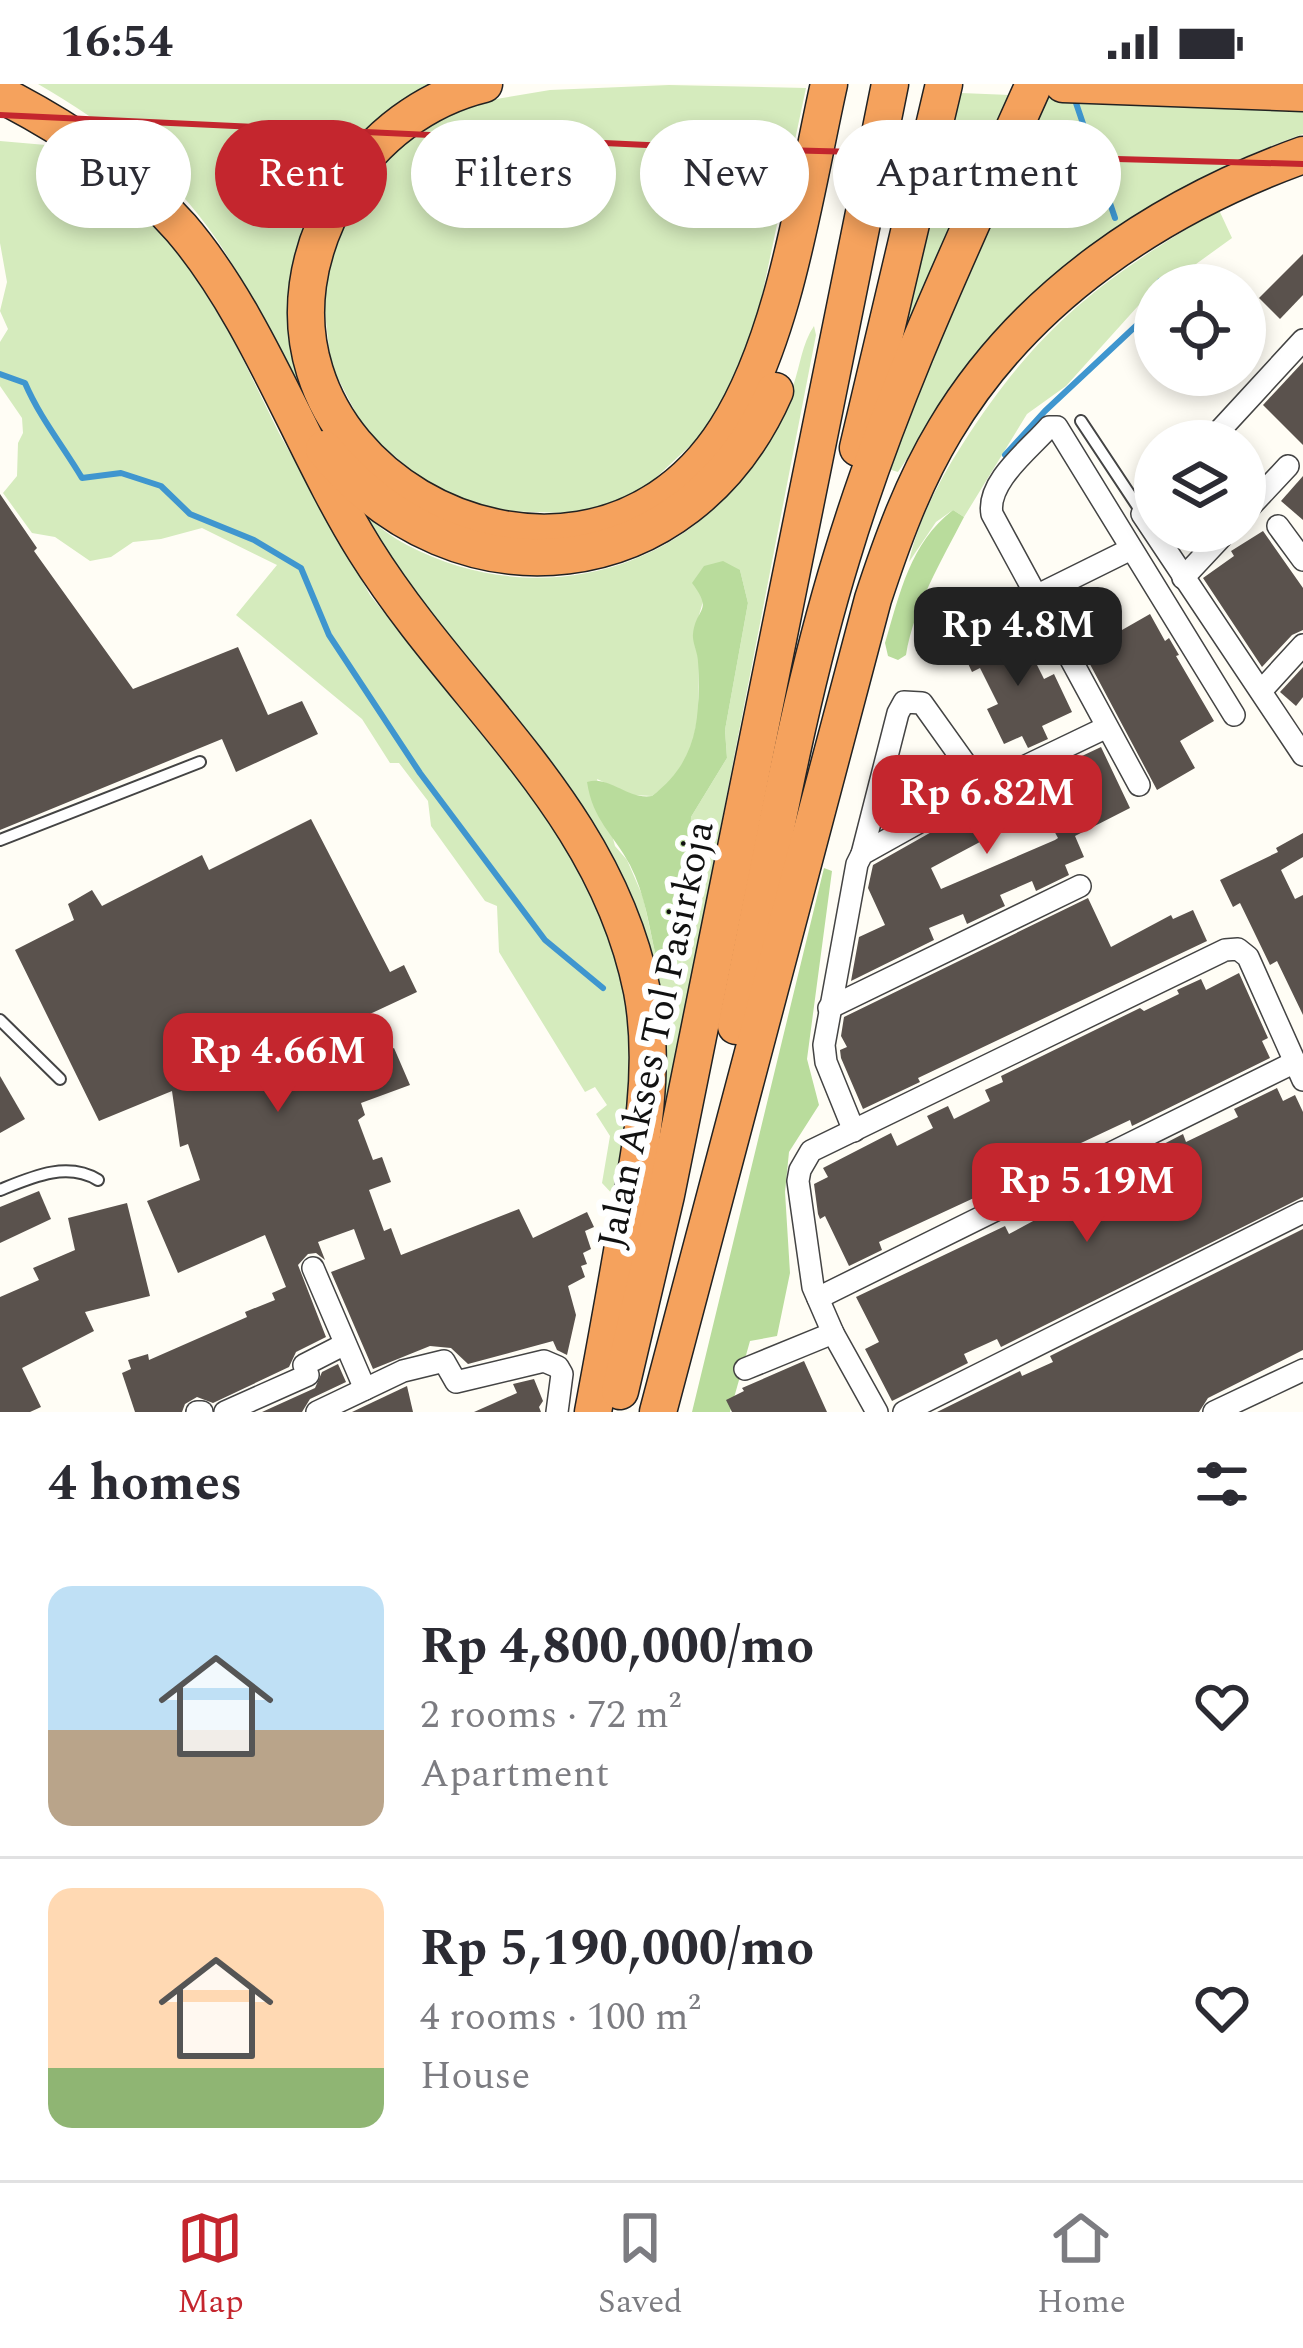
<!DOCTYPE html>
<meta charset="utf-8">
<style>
body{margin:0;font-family:Spectral,serif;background:#f2f2f3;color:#2b2b33;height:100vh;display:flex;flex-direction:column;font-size:45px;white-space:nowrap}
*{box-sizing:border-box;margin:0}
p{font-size:39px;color:#7c7c81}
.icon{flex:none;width:66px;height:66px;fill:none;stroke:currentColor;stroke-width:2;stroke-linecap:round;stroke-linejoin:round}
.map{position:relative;height:1328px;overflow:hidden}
.details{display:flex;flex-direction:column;background:#fff;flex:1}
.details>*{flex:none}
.guide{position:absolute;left:36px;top:36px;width:1233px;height:108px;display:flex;gap:24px}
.controls{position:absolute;left:1134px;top:180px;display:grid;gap:24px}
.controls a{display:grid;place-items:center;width:132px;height:132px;border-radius:50%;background:#fff;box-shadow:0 6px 18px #0003;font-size:60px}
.price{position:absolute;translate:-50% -102px;padding:0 27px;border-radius:24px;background:#c4262e;color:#fff;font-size:39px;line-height:78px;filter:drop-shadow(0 3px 6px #0008)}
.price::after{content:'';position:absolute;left:50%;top:72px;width:36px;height:27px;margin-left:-18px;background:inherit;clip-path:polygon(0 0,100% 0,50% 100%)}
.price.current{background:#222;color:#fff}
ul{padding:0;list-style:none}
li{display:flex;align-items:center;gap:36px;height:300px;padding:0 48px}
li+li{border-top:3px solid #e1e1e2}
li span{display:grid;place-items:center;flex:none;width:336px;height:240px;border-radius:24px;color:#555}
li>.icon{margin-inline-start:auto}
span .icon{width:144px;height:144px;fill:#fffc;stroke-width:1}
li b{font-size:51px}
h2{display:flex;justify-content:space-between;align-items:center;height:144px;padding:0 48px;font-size:51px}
.pill{padding:0 42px;border-radius:54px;background:#fff;box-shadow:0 6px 18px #0003;font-size:42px;line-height:108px}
.pill.current{background:#c4262e;color:#fff}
.status{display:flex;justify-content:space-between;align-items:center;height:84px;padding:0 60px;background:#fff;direction:ltr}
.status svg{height:33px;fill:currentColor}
.menu{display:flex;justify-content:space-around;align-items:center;height:168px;border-top:3px solid #e1e1e2;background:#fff;font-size:33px;color:#7c7c81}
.menu a{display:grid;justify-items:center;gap:6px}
.menu .current{color:#c4262e}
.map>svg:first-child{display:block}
.green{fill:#d5ebbd;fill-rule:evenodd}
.forest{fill:#b9dc9c}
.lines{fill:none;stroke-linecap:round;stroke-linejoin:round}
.stream{stroke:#3f96cf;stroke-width:6}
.building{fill:#5a524d;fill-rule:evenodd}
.lane-casing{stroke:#444;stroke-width:14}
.street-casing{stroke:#444;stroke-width:24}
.highway-casing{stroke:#222;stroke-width:39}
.lane{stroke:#fff;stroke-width:10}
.street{stroke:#fff;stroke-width:21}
.highway{stroke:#f5a25d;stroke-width:36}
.rail{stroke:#c4262e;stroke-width:6}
.labels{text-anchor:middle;stroke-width:12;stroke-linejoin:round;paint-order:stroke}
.street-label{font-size:39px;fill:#111;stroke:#fff}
</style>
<div class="status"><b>16:54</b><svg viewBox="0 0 49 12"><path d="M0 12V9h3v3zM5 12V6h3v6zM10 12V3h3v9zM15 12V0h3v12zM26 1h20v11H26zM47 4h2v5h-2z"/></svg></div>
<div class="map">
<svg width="1303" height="1328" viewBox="0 0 1303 1328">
<rect width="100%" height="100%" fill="#fffdf5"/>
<g class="green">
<path d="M38,0H431L399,20L321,116V328L316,327L304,308C275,257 249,204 217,156C172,89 106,39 38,0Z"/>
<polygon points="669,1 806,4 753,254 710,343 648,401 609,420 569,429 494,427 427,400 377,357 358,333 331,281 324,220 328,186 350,127 367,99 416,47 472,19 550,6"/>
<polygon points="961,9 1010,11 883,299"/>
<path d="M1040,13L1303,22V50C1118,116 1005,227 898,388L885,384Z"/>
<polygon points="0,57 69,63 68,105 77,104 80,68 129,112 186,179 229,247 279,349 370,511 571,762 611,844 626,906 634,990 616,1114 602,1099 610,1052 596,1030 607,1021 595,1003 585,1008 499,868 497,822 485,817 431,742 428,717 399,679 390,679 362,635 236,531 277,481 202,444 161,455 133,458 111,473 90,477 55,453 32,449 3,409 17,392 18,359 23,349 22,334 0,302 0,258 8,245 0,227 7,198 0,159"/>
<path d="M1219,126L1232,154L1167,201H1155V209L1138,222L1066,302L1027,330L964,433L953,426L936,438L909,478C917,439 940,395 962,361C1036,244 1102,194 1219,126Z"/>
<path d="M814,242L816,251L657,1070L635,829L603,757L425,528L362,429C376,440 391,453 407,461C537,529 690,489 765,361C776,343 786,322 793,302C800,283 802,259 814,242ZM740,486L748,519L725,646L727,674L691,733L690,772L683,790L693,827L656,873L643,813L627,776L615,762L597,695L632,711L652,712L668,700L690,672L698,632V571L693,552L704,514Z"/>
</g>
<g class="forest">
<path d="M953,426L964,433C942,476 914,522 906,571L898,576L888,572L885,559C900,509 910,459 953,426Z"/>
<path d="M723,477L740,486L748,519L725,646L727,674L691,733L690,772L683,801L693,827L683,864L660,877L656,873C649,842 645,810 630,781C613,749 593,737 587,698C610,691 627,716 652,712C699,676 700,634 698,578C698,569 692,558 693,550C696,523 714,528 692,499L704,482Z"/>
<polygon points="824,784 832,787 807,975 819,1021 789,1068 785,1108 790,1189 777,1252 750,1257 730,1328 692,1328"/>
</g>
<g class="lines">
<g class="stream">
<polyline points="1076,19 1115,134"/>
<polyline points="1160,197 1163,201"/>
<path d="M0,290L25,299C40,334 63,362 82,394L121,389L161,402L190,430L254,456L301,484L329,551L420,689L545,856L603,904"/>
<polyline points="1005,371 1045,327 1155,224"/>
</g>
</g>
<g class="building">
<polygon points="1303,170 1303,211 1280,235 1259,214"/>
<polygon points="1303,278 1303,361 1263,321"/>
<polygon points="1303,392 1303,436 1281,417"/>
<polygon points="0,410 37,464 34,467 133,605 238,563 268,631 302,617 318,650 236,688 222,655 0,746"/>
<polygon points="1263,447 1303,504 1303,546 1292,551 1262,583 1203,494 1234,472 1231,467"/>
<polygon points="1099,505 1122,546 1150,530 1165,557 1169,554 1179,571 1176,572 1214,637 1180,657 1195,684 1157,706 1060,524"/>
<polygon points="1018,543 1044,595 1054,590 1072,628 1042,642 1048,655 1028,664 1022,652 1004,660 987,625 998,620 980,584 972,588 964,571"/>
<polygon points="1303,583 1303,613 1296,622 1280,608"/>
<path d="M1101,663L1130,724L1075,752L1084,773L1065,781L1069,791L1036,807L1032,797L1000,811L1005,822L967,840L963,830L929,844L934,856L851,897L859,853L885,841L868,804L873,781L958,733L997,717L995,713ZM1042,725L1058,754L1055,756L941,805L931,784Z"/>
<polygon points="311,735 390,888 404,881 417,908 327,950 317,960 330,996 365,982 363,976 394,964 410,1001 361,1019 365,1031 358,1036 373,1076 382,1073 391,1098 369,1106 384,1147 391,1144 401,1171 519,1125 533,1154 587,1128 594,1143 585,1147 591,1165 583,1169 587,1180 581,1182 585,1193 568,1202 576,1231 567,1271 557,1266 553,1257 468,1280 451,1264 430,1262 373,1285 331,1188 365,1175 354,1145 318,1158 325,1176 316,1169 308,1170 298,1181 326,1253 296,1268 289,1283 213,1319 197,1313 185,1320 182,1328 135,1328 122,1289 131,1285 128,1276 148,1270 149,1276 247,1233 245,1228 275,1216 272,1209 286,1203 265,1151 178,1189 147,1117 200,1096 188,1060 180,1063 172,1007 99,1037 15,866 74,836 68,820 92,806 102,822 202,771 209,786"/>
<polygon points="1303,749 1303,773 1281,786 1295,815 1303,811 1303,931 1277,877 1270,881 1240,819 1233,823 1220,796 1278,768 1276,764"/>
<polygon points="1088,814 1111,863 1171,831 1173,835 1193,826 1207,857 918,994 920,998 863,1025 841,974 840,966 847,963 841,952 844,933"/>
<polygon points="1239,889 1268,954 1262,957 1270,974 1132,1042 1130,1036 1000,1097 1002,1101 879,1158 882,1166 849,1182 825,1132 820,1135 818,1130 814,1100 828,1093 823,1084 891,1049 897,1062 933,1044 927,1032 948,1022 954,1035 990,1017 985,1006 1003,998 1001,992 1140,924 1144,927 1179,910 1177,906 1201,895 1206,906"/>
<polygon points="0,992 25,1035 0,1049"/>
<polygon points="1277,1004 1283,1017 1295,1011 1303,1028 1303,1113 1001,1263 997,1255 964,1270 968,1279 892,1317 865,1265 879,1258 856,1213 1005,1142 1009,1150 1159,1069 1156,1064 1183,1050 1186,1058 1238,1033 1234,1025"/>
<polygon points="39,1107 51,1135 0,1159 0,1123"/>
<polygon points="127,1119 150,1212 85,1228 94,1247 22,1284 41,1323 30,1328 0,1328 0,1213 39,1196 33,1184 75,1166 68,1134"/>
<polygon points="1303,1145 1303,1266 1208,1314 1199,1328 937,1328 1020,1287 1022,1292 1053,1278 1050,1272"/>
<polygon points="804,1277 827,1328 732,1328 726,1316 744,1307 742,1304"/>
<polygon points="338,1280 346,1298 310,1315 302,1328 262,1328 315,1304 322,1288"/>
<polygon points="534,1295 543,1317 539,1323 541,1328 474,1328 517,1309 513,1300"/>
<polygon points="407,1302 413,1328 352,1328"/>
</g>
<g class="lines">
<g class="lane-casing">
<g id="lane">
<polyline points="1081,337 1142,429"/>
<polyline points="0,756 200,678"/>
<polyline points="0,936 60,995"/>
<path d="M0,1106C32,1093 67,1077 98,1096"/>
</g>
</g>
<g class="street-casing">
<g id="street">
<polyline points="1210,357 1303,256"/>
<polyline points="1155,417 1142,430 1303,671"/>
<polyline points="1245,428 1288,382"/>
<polyline points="1278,442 1303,476"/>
<polyline points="1183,494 1227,447"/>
<polyline points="1036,512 1131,465"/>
<polyline points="1261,607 1303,561"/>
<path d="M1139,701L992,430C986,398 1030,365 1049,343H1057L1234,631"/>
<polyline points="862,770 898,629 904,618 922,619 982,703"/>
<polyline points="829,924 1080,802"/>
<polyline points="854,1047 826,978 824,961 857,780 862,770 982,703 1105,644"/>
<polyline points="313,1184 365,1305"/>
<polyline points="818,1214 1295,978"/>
<polyline points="745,1285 833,1249"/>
<polyline points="197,1328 202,1328"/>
<polyline points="225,1328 308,1291 304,1281 345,1260"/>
<polyline points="317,1328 403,1287 444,1277 456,1298 544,1277 558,1283 562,1290 557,1328"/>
<polyline points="877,1328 833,1249 813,1203 798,1097 800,1086 811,1067 1225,866 1238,865 1248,873 1303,996"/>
<polyline points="904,1328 1303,1128"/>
<polyline points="1214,1328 1303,1286"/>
</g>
</g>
<g class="highway-casing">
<g id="highway">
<path d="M484,0C426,14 373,53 343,105C185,368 574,584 726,346C785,254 805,107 829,0"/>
<polyline points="1063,0 1303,9"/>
<path d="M0,10C68,45 130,86 181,144C258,234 302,365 365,466C460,618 605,723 642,907C657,987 640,1070 625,1150C615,1209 604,1269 593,1328"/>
<polyline points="858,364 944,0"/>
<path d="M324,365C458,529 689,504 775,307"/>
<path d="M736,942C769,786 795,625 842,472C891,309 965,155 1034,0"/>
<polyline points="620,1307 666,1111 890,0"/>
<path d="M658,1328L873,515C892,457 913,399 945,346C1025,212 1159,123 1303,71"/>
</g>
</g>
<use href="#lane" class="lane"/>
<use href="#street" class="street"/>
<use href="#highway" class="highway"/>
<polyline class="rail" points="0,31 711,64 1303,80"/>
</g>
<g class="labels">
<g class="street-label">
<text transform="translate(654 950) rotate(-78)" y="14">Jalan Akses Tol Pasirkoja</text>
</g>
</g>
</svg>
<div class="controls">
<a><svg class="icon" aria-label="locate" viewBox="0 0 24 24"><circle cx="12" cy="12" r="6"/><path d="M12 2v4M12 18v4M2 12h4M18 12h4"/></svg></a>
<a><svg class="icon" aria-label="layers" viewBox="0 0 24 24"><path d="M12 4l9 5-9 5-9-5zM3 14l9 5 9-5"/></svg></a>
</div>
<b class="price current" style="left:1018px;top:605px">Rp 4.8M</b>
<b class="price" style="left:987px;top:773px">Rp 6.82M</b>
<b class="price" style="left:278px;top:1031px">Rp 4.66M</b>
<b class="price" style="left:1087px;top:1161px">Rp 5.19M</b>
<div class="guide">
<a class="pill">Buy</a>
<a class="pill current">Rent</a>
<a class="pill">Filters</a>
<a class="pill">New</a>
<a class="pill">Apartment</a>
</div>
</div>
<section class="details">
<h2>4 homes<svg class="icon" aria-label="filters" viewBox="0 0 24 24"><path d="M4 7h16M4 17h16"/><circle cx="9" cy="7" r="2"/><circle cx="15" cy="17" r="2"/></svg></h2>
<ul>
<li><span style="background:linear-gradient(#bfe0f5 60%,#b9a48a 0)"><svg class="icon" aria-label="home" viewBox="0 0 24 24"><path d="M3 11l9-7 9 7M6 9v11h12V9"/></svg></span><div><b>Rp 4,800,000/mo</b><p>2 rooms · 72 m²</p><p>Apartment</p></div><svg class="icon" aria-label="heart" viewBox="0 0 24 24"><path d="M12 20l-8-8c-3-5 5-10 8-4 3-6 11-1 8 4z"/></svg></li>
<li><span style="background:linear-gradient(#ffd9b3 75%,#8fb573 0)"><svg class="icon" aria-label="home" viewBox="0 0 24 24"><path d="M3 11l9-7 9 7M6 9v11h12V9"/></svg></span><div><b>Rp 5,190,000/mo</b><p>4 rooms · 100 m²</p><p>House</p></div><svg class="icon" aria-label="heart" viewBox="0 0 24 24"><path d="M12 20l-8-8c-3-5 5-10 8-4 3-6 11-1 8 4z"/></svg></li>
</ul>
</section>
<nav class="menu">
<a class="current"><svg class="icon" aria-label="map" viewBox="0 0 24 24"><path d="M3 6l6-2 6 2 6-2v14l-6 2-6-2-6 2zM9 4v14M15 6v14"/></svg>Map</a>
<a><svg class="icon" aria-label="saved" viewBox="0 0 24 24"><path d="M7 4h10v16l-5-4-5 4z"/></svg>Saved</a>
<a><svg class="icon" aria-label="home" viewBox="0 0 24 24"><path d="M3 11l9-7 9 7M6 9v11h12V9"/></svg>Home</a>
</nav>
